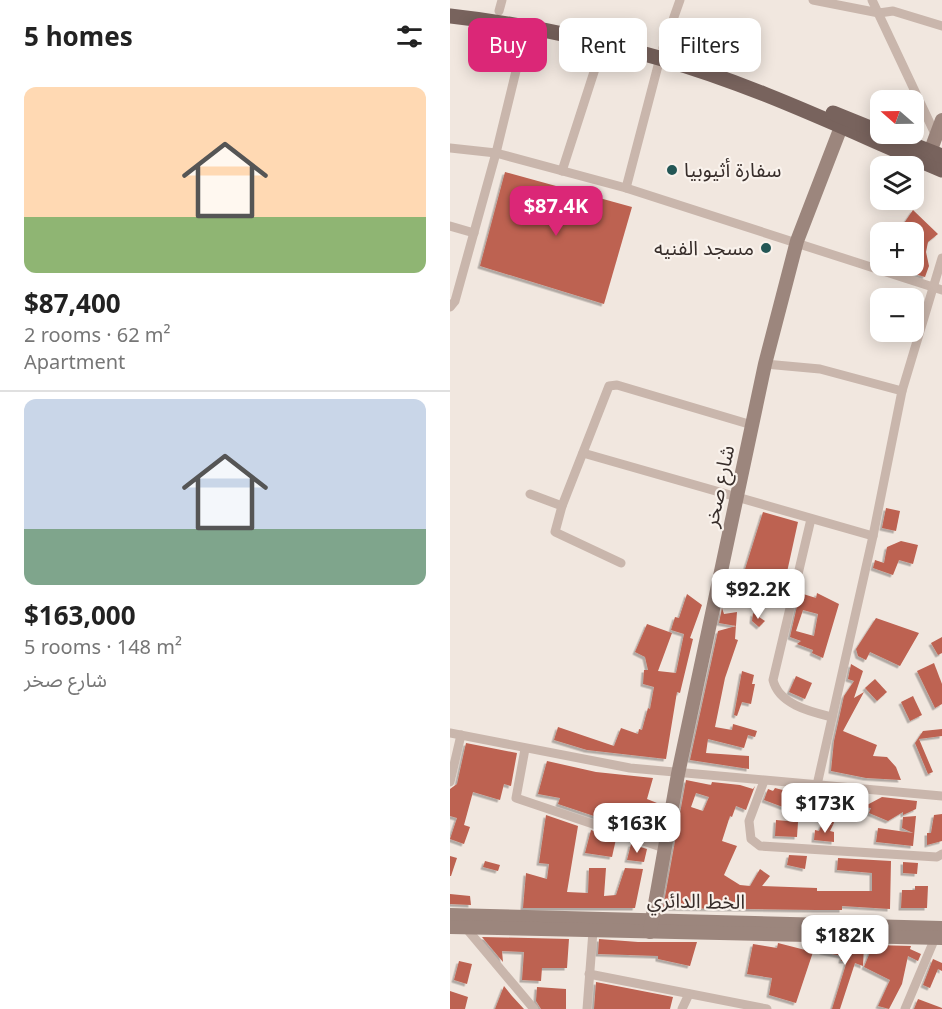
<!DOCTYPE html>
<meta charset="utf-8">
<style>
body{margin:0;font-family:"Noto Sans","Noto Sans Arabic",sans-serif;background:#f6f6f6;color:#222;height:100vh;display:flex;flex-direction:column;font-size:22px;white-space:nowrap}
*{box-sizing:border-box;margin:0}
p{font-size:20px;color:#767676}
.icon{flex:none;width:33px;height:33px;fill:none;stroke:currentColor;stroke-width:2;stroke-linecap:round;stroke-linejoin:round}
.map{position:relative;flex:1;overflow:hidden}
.side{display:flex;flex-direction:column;background:#fff;width:450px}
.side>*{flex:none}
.guide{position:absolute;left:18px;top:18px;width:384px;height:54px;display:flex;gap:12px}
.needle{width:39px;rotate:290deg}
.tools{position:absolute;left:420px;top:90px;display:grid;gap:12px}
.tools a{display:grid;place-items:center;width:54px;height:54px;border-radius:12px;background:#fff;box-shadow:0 3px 15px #0003;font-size:30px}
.price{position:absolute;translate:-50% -51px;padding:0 14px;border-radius:12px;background:#fff;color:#222;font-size:20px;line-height:39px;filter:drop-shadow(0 2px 3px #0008)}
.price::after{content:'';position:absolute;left:50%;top:36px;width:18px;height:14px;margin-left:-9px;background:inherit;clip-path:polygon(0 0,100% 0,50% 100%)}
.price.selected{background:#db2777;color:#fff}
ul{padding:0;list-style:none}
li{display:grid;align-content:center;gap:12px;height:318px;padding:0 24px}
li+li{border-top:2px solid #e0e0e0}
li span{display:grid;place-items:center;height:186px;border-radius:12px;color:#555}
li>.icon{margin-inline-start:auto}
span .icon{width:108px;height:108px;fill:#fffc;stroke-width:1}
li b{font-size:26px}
h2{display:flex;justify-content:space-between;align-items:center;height:72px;padding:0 24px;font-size:26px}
.pill{padding:0 21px;border-radius:12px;background:#fff;box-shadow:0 3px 15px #0003;font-size:21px;line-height:54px}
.pill.selected{background:#db2777;color:#fff}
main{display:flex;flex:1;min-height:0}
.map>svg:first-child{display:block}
.building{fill:#bd6251;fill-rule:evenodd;filter:url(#shadow)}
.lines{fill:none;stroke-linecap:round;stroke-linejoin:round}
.street{stroke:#c9b6ac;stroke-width:9}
.secondary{stroke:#9c867d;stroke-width:14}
.primary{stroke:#78635d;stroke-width:15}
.poi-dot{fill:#235655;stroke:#f9f2ec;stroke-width:2}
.labels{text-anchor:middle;stroke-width:4.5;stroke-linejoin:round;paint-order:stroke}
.poi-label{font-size:20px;fill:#372d2a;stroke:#f9f2ec;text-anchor:start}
.street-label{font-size:20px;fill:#372d2a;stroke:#f9f2ec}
</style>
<main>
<section class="side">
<h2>5 homes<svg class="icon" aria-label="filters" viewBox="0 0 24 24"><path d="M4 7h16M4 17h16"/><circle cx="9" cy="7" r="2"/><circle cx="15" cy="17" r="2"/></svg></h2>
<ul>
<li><span style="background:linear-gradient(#ffd9b3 70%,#8fb573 0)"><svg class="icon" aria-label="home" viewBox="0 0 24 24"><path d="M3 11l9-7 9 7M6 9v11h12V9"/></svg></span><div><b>$87,400</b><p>2 rooms · 62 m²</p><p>Apartment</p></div></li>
<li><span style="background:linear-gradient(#c9d6e8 70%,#7fa58c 0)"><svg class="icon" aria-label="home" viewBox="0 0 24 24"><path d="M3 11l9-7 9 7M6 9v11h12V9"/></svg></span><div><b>$163,000</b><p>5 rooms · 148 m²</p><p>شارع صخر</p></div></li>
</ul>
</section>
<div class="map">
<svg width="492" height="1009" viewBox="0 0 492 1009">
<defs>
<filter id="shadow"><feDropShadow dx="-2.5" dy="2.5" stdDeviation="0" flood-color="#0004"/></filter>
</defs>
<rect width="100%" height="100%" fill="#f1e7df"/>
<g class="building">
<polygon points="55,172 182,207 154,304 30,266"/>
<polygon points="463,210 488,234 478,242 476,252 479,266 475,277 438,266 464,266 464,232 448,232"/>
<polygon points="436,508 450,511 446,531 432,528"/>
<polygon points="313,512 348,522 330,604 290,585"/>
<polygon points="451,541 468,545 463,564 449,560 443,575 423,568 425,560 434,563 437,547"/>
<path d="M350,593L366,598L367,593L389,604L373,658L362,653L363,650L347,644L351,641L340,637ZM353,610L368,614L364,636L346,631Z"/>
<polygon points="237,594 252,605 240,638 243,639 230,693 227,692 216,759 137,750 104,740 108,727 164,746 171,728 188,734 189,729 192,730 198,708 200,709 204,687 193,684 194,670 198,670 195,657 185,652 197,624 222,633 208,671 226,673 234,634 221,630 225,617 229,618"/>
<polygon points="272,608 274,614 287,612 285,639 288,640 275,678 265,727 282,730 283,724 307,731 305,737 298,735 294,748 258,739 256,753 299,756 299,769 240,760 268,631 286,626 269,623"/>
<polygon points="303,613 315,621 309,627 302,621"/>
<polygon points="426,618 469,633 450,666 420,652 416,660 408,656 406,649"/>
<polygon points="492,637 492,653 488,655 481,643"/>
<polygon points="484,663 492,684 492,704 485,708 467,671"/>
<polygon points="401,664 413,671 404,698 414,692 393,731 427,745 423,756 437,757 446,767 451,780 416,778 381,771 384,741 394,696 404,681 398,679"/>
<polygon points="292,671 304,675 302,684 305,684 301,704 292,702 287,716 284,715"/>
<polygon points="346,676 362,683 355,699 339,692"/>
<polygon points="425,679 437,692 427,701 415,688"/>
<polygon points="463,696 472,715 460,721 451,702"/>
<polygon points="492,729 492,736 469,739 483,772 478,774 465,743 473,731"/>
<polygon points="16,743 67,753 61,786 54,784 50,800 23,792 14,825 20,827 14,844 0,839 7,818 0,816 0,789 7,784"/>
<polygon points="97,761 146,772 203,778 197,799 207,803 198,834 108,804 110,798 88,794"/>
<path d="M236,780L261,785L262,782L290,785L303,789L305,786L296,810L286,806L282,817L280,816L272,841L287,846L274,875L290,885L300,886L310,869L320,876L312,886L367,888V891H422V873L387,870L388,858L441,861L440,909L392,906V910H367L213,908ZM246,793L259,797L253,811L241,807Z"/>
<polygon points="325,788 364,798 357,816 314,800 318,789 323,791"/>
<polygon points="378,793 418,796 417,805 432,797 467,801 466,809 453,815 453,812 438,821 419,813 421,808 391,805 383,825 373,822 380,805 377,804"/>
<polygon points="492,814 492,841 477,845 477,833 481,833 484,815"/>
<polygon points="96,815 128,826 117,892 138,893 139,868 156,868 154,896 166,895 175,868 193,869 185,908 73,908 76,873 97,879 99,864 89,863"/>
<polygon points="466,816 463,846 426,842 428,828 463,833 452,828 453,817"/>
<polygon points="326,820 348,822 347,837 325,836"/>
<polygon points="372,824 383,825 380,831 384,832 384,842 364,840 365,830 369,831"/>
<polygon points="141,830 166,839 162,857 135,853"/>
<polygon points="181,844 197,849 194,862 177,860"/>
<polygon points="339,855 357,856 355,869 337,865"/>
<polygon points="0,856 7,858 1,876 0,876"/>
<polygon points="35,861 50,865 48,871 33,867"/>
<polygon points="453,862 468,863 467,874 453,873"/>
<polygon points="465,886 478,886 477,908 451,908 452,890 465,890"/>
<polygon points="0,894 20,896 21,905 0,904"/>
<polygon points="32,937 119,939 117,968 92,968 91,981 72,980 74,952 52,951 53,962"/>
<polygon points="149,939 188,942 247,942 240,966 208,959 208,956 148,954"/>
<polygon points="328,943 363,952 346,1003 319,995 322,978 297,974 303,944 327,948"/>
<polygon points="374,944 414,945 413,966 405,963 390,1009 382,1009 397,961 391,961 392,956 372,952"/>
<polygon points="423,945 461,946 460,949 471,954 468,961 458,956 452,984 439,1009 428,1006 440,980 414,967"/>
<polygon points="483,959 492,963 492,971 488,969 480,988 473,985"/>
<polygon points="9,961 22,964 17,984 4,980"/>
<polygon points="146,982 223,997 220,1009 144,1009"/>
<polygon points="54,986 62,996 74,1009 45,1009"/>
<polygon points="87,987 116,989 116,1009 91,1009 86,1001"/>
<polygon points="0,991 18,997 15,1009 0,1009"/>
<polygon points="468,999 492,1008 492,1009 464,1009"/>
</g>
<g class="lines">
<g class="street">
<polyline points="363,0 429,13 443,11 492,26"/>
<polyline points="422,0 486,136"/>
<polyline points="49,11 52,0"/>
<polyline points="213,48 230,0"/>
<polyline points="0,148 46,153 176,188 492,290"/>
<polyline points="112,171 153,44"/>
<polyline points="176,188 210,58"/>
<polyline points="0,226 24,233"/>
<polyline points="0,307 5,301 46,153 77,26"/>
<polyline points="315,364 370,369 452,391"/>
<polyline points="133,453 423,536"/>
<polyline points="80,494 112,506"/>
<path d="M361,519L323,680C329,705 362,712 382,717"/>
<polyline points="171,563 105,532 112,506 159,386 167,385 302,425"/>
<polyline points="0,733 180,768 492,796"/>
<polyline points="75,749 66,798 214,848"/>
<polyline points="314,781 299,821 301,839 310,846 487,857 492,854"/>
<polyline points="0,782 11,735"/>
<polyline points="367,785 423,536 452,391 492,258"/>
<polyline points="16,928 84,1009"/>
<polyline points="139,974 317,1009"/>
<polyline points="137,1009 143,931"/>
<polyline points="232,1009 239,994"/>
<polyline points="455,1009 485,938"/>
</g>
<g class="secondary">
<polyline points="477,160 492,120"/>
<polyline points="0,915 492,928"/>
<polyline points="0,927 492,938"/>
<polyline points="200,932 228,774 315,364 347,241 391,127"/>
</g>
<g class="primary">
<path d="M0,16C71,24 141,38 209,58C306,85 399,131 492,170"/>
<polyline points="383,113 430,132"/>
<polyline points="435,134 492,156"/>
</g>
</g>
<g class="poi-dot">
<circle cx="222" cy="170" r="6"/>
<circle cx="316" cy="248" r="6"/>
</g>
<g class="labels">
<g class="poi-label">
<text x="234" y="177">سفارة أثيوبيا</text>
<text x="304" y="255" text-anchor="end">مسجد الفنيه</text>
</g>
<g class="street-label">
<text transform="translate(269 486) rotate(-78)" y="7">شارع صخر</text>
<text transform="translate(246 901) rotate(1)" y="7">الخط الدائري</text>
</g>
</g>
</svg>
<div class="tools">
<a><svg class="needle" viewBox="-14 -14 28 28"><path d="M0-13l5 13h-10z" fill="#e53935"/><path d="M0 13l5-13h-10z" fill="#767676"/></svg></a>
<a><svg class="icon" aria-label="layers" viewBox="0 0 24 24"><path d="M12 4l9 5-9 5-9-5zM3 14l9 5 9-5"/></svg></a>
<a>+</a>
<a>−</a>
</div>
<b class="price selected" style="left:106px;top:237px">$87.4K</b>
<b class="price" style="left:308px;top:620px">$92.2K</b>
<b class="price" style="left:375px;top:834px">$173K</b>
<b class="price" style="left:187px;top:854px">$163K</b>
<b class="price" style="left:395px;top:966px">$182K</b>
<div class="guide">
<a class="pill selected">Buy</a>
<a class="pill">Rent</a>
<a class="pill">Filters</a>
</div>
</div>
</main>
